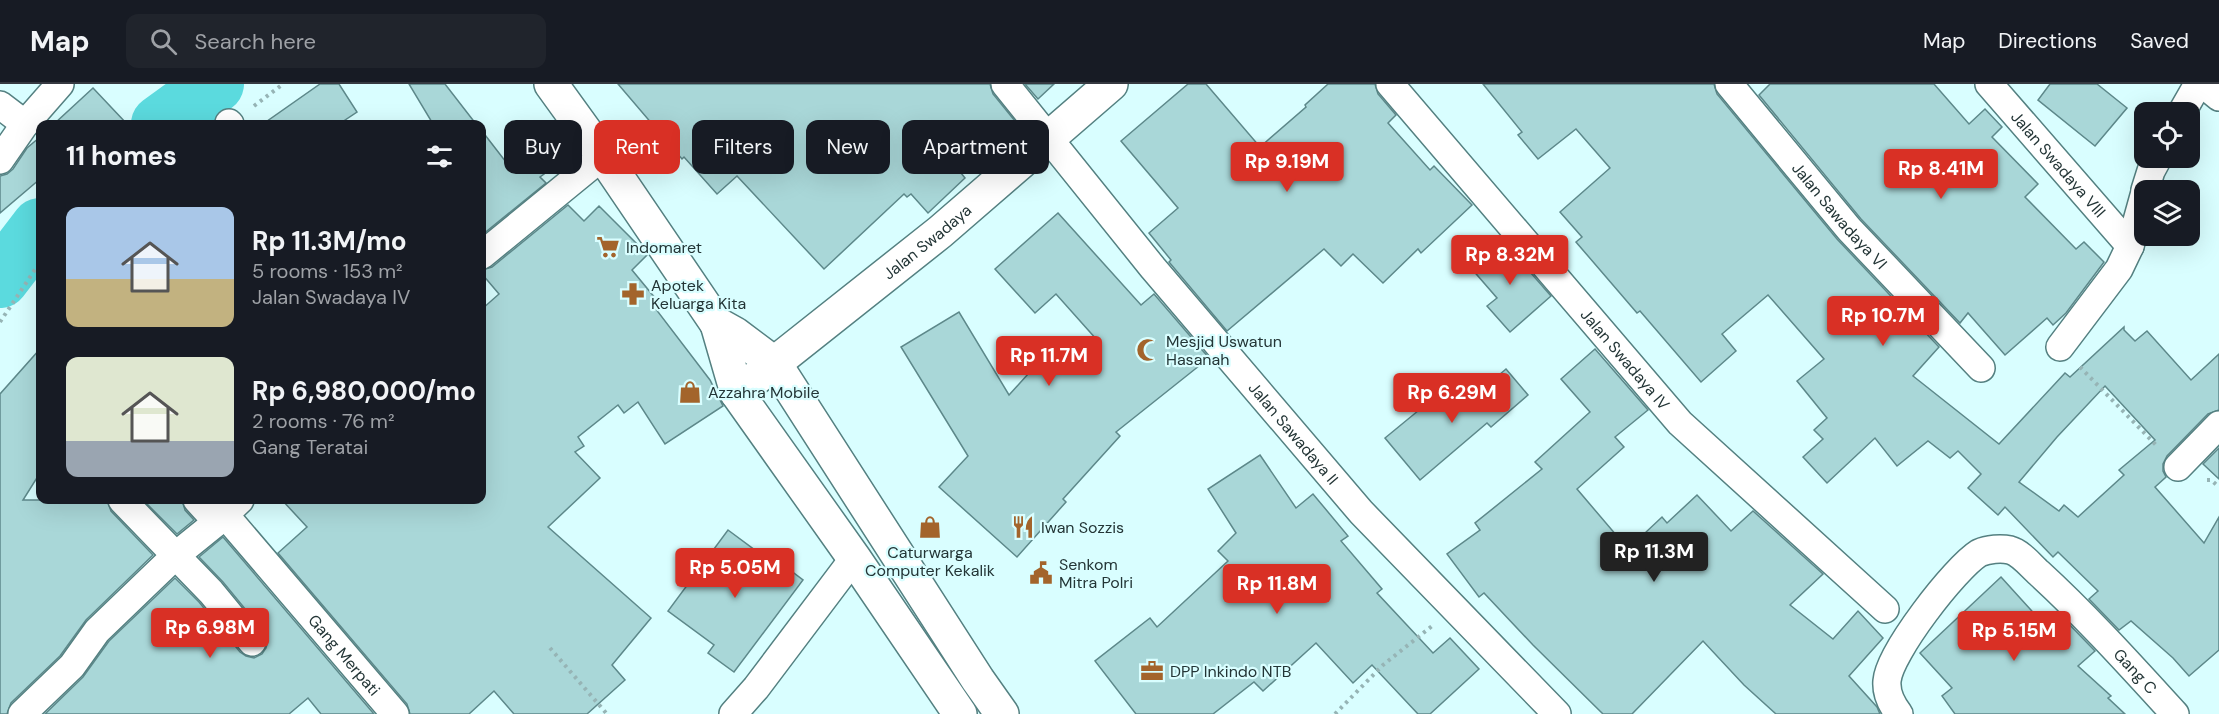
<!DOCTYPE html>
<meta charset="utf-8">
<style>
body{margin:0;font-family:"DM Sans",sans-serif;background:#20242c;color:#f1f3f6;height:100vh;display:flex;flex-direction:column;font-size:22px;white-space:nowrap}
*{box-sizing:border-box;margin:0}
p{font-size:20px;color:#9ea1a6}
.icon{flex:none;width:33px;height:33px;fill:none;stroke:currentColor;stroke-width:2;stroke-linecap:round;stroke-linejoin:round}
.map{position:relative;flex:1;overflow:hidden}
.panel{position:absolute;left:36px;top:36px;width:450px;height:384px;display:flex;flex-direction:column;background:#171b24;border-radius:12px;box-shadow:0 6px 24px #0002}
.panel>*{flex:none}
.banner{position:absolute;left:504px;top:36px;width:570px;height:54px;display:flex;gap:12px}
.buttons{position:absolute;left:2134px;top:18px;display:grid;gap:12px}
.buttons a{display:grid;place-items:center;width:66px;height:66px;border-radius:12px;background:#171b24;box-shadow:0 6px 24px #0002;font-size:30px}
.price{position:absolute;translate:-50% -51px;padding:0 14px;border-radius:6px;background:#d93025;color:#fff;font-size:20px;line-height:39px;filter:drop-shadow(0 2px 3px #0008)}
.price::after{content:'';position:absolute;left:50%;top:36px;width:18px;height:14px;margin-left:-9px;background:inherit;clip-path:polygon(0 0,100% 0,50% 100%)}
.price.on{background:#222;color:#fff}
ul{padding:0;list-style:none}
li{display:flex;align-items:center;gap:18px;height:150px;padding:0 30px}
li span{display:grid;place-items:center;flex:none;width:168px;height:120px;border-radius:12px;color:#555}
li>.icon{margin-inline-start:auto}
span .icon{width:72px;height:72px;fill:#fffc;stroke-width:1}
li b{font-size:26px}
h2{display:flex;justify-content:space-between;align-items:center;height:72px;padding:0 30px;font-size:26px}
.pill{padding:0 21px;border-radius:12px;background:#171b24;box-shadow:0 6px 24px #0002;font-size:21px;line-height:54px}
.pill.on{background:#d93025;color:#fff}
header{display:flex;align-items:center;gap:36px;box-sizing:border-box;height:84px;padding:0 30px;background:#171b24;border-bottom:2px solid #363941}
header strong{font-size:28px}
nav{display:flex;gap:33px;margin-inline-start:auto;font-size:21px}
.search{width:420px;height:54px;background:#20242c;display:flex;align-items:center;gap:15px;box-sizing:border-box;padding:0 21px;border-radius:12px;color:#9ea1a6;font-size:22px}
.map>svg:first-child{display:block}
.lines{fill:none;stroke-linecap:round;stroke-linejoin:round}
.river{stroke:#5bdade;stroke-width:58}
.building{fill:#a9d7d8;stroke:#5d888a;stroke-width:1.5;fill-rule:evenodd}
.street-casing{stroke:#548081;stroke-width:30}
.secondary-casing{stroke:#548081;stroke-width:36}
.path{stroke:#96b4b5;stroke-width:4;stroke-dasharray:3 4.5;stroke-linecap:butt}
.street{stroke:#fff;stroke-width:27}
.secondary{stroke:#fff;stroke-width:33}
.labels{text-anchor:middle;stroke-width:4.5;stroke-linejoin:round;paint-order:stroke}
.street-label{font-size:16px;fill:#233536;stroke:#d9feff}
.poi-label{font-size:16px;fill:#233536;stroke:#d9feff;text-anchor:start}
</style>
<header>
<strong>Map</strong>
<div class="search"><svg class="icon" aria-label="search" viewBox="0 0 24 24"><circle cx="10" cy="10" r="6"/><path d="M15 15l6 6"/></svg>Search here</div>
<nav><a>Map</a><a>Directions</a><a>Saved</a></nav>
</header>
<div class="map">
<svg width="2219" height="630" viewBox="0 0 2219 630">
<rect width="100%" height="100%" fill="#d9feff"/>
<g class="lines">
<g class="river">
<polyline points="160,40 215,0"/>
<polyline points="0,195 40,143"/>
</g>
</g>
<g class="building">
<polygon points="320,0 339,0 357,28 339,40 263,40"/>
<polygon points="409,0 445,0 476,40 433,40"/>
<polygon points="618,0 990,0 993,10 1015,37 1000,51 989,38 949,74 965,94 928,129 911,110 907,113 904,110 824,185 737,92 717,110 684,73 682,75"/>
<polygon points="1025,0 1054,0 1038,15"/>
<polygon points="1188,0 1206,0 1260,63 1306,23 1305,21 1328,0 1375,0 1378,10 1396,31 1388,39 1430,86 1434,82 1472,121 1421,169 1418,165 1383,199 1353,170 1341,182 1324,165 1227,247 1169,178 1171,176 1149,149 1178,124 1121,57"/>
<path d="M1483,0H1714L1717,10L1837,155L1939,263L1913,292L1999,360L2065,289L2070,293L2124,243V246L2135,257L2147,247L2191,296L2219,270V326L2208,330L2167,372L2163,380V387L2166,393L2155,403L2204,459L2219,433V566L2189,592L2173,574L2131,537L2119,546L2089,515L2098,507L2058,468L2053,473L2005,423L1998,431L1968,404L1981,390L1958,367L1950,374L1928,357L1897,382L1875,354L1827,399L1803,373L1823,355L1814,346L1827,334L1797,297L1824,275L1768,211L1722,250L1736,267L1701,298L1640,227L1637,229L1576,158L1582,153L1560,128L1610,84L1576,45L1538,75L1518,51L1522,48ZM2105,302L2155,356L2119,386L2124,391L2078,433L2064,421L2059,427L2019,398L2057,353Z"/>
<polygon points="1770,0 1934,0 1969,40 1985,25 2002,43 1992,53 2038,100 2025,113 2076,165 2084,158 2104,178 2066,229 2053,241 2047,234 2005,271 1968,229 1960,239 1861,135 1759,11"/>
<polygon points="2050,0 2097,0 2127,24 2095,62 2038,16"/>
<polygon points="93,4 127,40 54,40"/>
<polygon points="482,47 509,82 528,68 544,90 540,93 546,99 482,151"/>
<polygon points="40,53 40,95 0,129 0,92 7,90 13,85 27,64"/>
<polygon points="568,121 584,137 599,122 646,169 647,171 632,186 660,220 655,224 710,296 723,322 665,360 638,318 624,329 618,321 578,353 584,362 575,368 600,394 548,443 651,534 612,581 625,596 587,630 514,630 494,607 469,630 410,630 407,620 278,469 307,443 282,416 482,416 482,225 499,210 482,190 482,186 492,183"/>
<polygon points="1058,129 1141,221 1154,210 1209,274 1116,348 1120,352 1063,415 1066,418 1017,473 939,403 968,372 901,263 959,228 1009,311 1038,279 1053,292 1097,256 1056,210 1035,229 995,185"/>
<polygon points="1503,157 1551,212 1510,248 1487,222 1497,214 1471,184"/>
<polygon points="40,265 40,389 23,416 107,416 111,427 153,471 86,536 60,572 11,619 7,630 0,630 0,310"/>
<polygon points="1595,265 1648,326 1615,353 1624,363 1577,405 1628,465 1662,433 1667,439 1697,411 1731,447 1753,427 1823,490 1790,521 1833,555 1858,527 1883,554 1849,592 1877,623 1880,630 1776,630 1744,601 1703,557 1632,630 1603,630 1533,561 1484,509 1479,513 1447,470 1480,446 1475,439 1542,385 1535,378 1590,328 1561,295"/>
<polygon points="1506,285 1528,311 1491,343 1487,339 1420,396 1385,354 1441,308 1457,327"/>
<polygon points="2219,364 2219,395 2203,380"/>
<polygon points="1260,371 1296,424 1313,410 1348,452 1341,457 1382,505 1377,509 1433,569 1450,554 1479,585 1430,630 1418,630 1372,581 1353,599 1316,559 1263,607 1254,598 1213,630 1136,630 1095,577 1150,534 1157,543 1228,477 1218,467 1236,449 1208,405"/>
<polygon points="143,416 182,416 185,426 194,436 177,450"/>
<polygon points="728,446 775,481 778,477 803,496 734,588 708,569 714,561 668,527"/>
<polygon points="223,453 374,630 321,630 308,614 289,630 45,630 83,593 109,557 175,494 199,518 240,568 246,572 254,574 262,570 266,564 268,556 264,548 223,498 199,473"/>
<polygon points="2001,493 2051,548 2065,536 2095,567 2078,582 2111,612 2108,614 2125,630 1955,630 1942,612 1952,604 1920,569"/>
</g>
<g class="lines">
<g class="street-casing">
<g id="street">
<path id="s1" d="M1005,0L1153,184L1361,428L1557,630"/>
<path id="s2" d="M1390,0L1680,339L1885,525"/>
<path id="s3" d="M1729,0L1849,145L1981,284"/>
<path id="s4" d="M1989,0L2130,162"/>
<polyline points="2203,0 2219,13"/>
<polyline points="0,21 25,40"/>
<polyline points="2182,28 2198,0"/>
<polyline points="229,39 230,40"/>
<polyline points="0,76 25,40 60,0"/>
<polyline points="2145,106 2151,87 2158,74"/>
<polyline points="482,171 603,72"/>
<polyline points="2060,263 2119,185 2130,162 2145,108"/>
<polyline points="2178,383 2219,341"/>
<polyline points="122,416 211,508 252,558"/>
<polyline points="197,416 217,438"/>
<path id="s5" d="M225,431L395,630"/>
<polyline points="22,630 72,582 97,547 175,472 217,438 240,416"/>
<polyline points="733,630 756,604 854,474"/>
<path id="s6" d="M1899,630C1892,621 1886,609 1887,597C1889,569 1955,484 1979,469C1988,465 2001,464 2010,466C2021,469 2031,482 2039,489C2087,533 2131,582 2175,630"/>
</g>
</g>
<g class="secondary-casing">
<g id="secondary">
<polyline points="551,0 603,72 717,240 735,250 775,280 978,596 1002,630"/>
<polyline points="717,240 737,309 854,474 960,630"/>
<path id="s7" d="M737,309L940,148L1111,0"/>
</g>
</g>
<g class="path">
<polyline points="254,22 283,0"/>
<polyline points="0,238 40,178"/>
<polyline points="2080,283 2156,361"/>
<polyline points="2207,396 2211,396 2219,403"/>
<polyline points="550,564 607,630"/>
<polyline points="1335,630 1383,581 1432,542"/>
</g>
<use href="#street" class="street"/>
<use href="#secondary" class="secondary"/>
</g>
<defs>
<g id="supermarket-bare" transform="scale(1.8)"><path d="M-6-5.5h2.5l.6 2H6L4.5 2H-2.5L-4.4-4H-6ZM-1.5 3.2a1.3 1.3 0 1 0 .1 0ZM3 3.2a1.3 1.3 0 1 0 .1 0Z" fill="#a3642b" stroke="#d9feff" stroke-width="2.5" paint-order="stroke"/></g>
<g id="pharmacy-bare" transform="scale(1.8)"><path d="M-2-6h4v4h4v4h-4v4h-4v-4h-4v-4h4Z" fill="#a3642b" stroke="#d9feff" stroke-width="2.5" paint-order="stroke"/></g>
<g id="mosque-bare" transform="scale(1.8)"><path d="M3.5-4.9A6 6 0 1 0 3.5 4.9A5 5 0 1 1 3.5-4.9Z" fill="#a3642b" stroke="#d9feff" stroke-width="2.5" paint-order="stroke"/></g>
<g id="shop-bare" transform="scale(1.8)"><path d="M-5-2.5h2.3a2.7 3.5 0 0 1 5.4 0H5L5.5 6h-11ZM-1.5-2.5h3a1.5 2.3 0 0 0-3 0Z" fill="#a3642b" stroke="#d9feff" stroke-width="2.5" paint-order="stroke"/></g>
<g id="restaurant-bare" transform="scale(1.8)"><path d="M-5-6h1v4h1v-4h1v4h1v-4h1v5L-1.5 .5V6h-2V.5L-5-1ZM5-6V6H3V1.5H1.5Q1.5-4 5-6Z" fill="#a3642b" stroke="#d9feff" stroke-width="2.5" paint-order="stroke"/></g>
<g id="civic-bare" transform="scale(1.8)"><path d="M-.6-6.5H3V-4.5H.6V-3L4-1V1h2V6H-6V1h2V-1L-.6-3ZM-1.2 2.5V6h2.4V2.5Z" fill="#a3642b" stroke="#d9feff" stroke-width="2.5" paint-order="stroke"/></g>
<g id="office-bare" transform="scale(1.8)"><path d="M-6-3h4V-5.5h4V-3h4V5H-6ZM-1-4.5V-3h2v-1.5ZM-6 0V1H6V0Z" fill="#a3642b" stroke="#d9feff" stroke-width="2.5" paint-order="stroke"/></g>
</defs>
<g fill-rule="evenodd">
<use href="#supermarket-bare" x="608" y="163"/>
<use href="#pharmacy-bare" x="633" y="210"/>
<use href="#mosque-bare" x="1148" y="266"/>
<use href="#shop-bare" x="690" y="308"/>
<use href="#shop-bare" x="930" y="443"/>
<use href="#restaurant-bare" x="1023" y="443"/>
<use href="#civic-bare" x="1041" y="489"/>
<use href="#office-bare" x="1152" y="587"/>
</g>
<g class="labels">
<g class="street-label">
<text dy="6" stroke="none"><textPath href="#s4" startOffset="106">Jalan Swadaya VIII</textPath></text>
<text dy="6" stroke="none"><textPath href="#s3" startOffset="172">Jalan Sawadaya VI</textPath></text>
<text dy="6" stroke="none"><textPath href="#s7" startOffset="243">Jalan Swadaya</textPath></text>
<text dy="6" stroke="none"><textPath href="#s2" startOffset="362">Jalan Swadaya IV</textPath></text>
<text dy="6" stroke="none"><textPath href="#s1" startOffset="453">Jalan Sawadaya II</textPath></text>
<text dy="6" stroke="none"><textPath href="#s5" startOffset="184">Gang Merpati</textPath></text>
<text dy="6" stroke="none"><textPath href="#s6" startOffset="402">Gang C</textPath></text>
</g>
<g class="poi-label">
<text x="626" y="169">Indomaret</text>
<text x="651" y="207">Apotek<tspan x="651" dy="18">Keluarga Kita</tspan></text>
<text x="1166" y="263">Mesjid Uswatun<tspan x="1166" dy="18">Hasanah</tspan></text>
<text x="708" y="314">Azzahra Mobile</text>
<text x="1041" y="449">Iwan Sozzis</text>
<text x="930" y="474" text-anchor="middle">Caturwarga<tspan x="930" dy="18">Computer Kekalik</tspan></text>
<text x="1059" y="486">Senkom<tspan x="1059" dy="18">Mitra Polri</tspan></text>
<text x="1170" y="593">DPP Inkindo NTB</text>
</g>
</g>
</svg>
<div class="buttons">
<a><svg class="icon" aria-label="locate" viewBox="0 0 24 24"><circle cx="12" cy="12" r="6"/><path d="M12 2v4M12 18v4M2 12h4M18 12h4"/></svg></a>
<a><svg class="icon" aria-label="layers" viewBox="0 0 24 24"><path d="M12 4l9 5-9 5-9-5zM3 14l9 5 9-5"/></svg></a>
</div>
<b class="price" style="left:1287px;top:109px">Rp 9.19M</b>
<b class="price" style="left:1941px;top:116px">Rp 8.41M</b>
<b class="price" style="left:1510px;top:202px">Rp 8.32M</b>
<b class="price" style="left:1883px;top:263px">Rp 10.7M</b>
<b class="price" style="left:1049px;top:303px">Rp 11.7M</b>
<b class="price" style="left:1452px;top:340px">Rp 6.29M</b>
<b class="price on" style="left:1654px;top:499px">Rp 11.3M</b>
<b class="price" style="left:735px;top:515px">Rp 5.05M</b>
<b class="price" style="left:1277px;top:531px">Rp 11.8M</b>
<b class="price" style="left:210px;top:575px">Rp 6.98M</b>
<b class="price" style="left:2014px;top:578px">Rp 5.15M</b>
<div class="banner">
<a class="pill">Buy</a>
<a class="pill on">Rent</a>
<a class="pill">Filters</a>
<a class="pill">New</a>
<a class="pill">Apartment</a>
</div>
<section class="panel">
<h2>11 homes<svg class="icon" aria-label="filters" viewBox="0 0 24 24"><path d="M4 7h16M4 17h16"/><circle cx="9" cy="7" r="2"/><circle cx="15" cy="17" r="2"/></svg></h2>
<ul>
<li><span style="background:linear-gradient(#a9c7e8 60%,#c2b280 0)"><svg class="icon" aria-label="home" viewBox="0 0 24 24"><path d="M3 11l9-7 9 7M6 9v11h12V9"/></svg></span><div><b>Rp 11.3M/mo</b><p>5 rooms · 153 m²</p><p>Jalan Swadaya IV</p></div></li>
<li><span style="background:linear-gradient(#dfe7d0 70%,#9aa5b1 0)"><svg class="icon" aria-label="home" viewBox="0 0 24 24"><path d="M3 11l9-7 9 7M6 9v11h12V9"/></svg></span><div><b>Rp 6,980,000/mo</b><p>2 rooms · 76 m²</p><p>Gang Teratai</p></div></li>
</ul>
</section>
</div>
